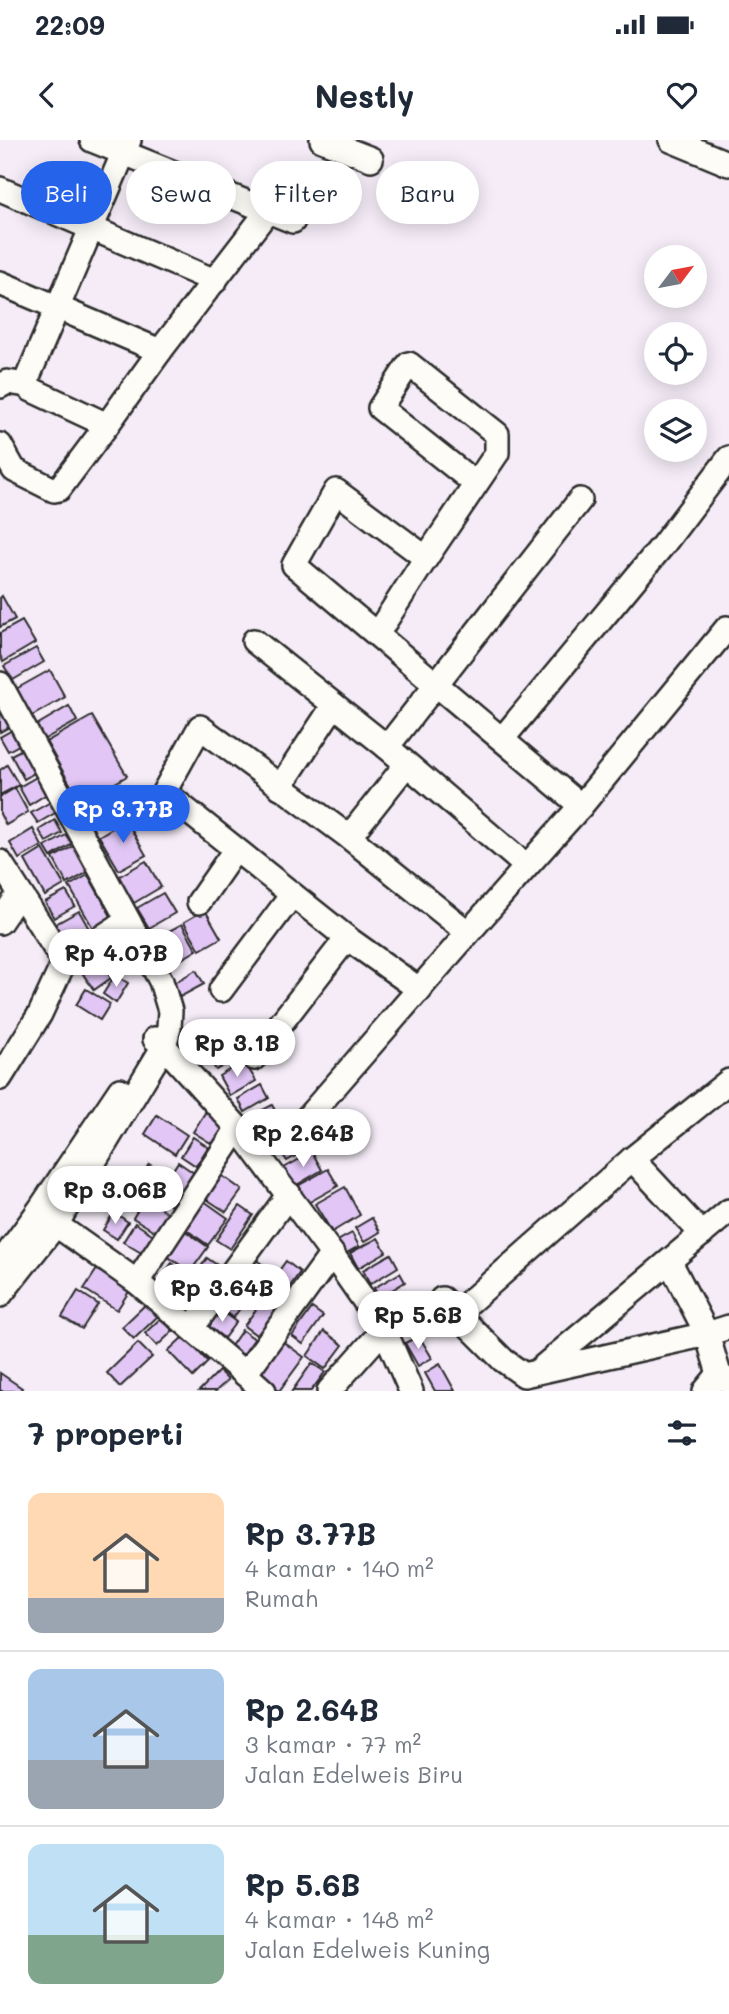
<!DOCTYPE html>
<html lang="id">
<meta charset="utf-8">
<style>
body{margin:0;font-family:Mali,sans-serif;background:#f6f6f7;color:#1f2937;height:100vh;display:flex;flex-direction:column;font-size:26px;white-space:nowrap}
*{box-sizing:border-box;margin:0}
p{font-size:23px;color:#747a83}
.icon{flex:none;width:38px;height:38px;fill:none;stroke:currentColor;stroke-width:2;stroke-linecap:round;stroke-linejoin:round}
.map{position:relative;height:1251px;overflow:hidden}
.drawer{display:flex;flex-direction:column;background:#fff;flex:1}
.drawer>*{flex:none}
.guide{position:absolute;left:21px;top:21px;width:688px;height:63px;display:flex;gap:14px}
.needle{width:46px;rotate:58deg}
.controls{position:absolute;left:644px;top:105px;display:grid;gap:14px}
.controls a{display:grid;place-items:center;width:63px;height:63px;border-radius:50%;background:#fff;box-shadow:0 4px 18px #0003;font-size:35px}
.price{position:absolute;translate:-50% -60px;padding:0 16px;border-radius:24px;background:#fff;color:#222;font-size:23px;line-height:46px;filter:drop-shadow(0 2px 4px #0008)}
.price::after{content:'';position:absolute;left:50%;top:42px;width:21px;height:16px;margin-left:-10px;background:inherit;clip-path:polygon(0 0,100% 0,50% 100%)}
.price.on{background:#2563eb;color:#fff}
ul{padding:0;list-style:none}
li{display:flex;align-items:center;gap:21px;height:175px;padding:0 28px}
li+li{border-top:2px solid #e0e1e3}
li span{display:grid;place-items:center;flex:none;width:196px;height:140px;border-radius:14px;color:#555}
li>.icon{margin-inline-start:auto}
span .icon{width:84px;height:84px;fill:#fffc;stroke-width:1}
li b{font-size:30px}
h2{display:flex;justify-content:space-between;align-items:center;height:84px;padding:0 28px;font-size:30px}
.tag{padding:0 24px;border-radius:32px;background:#fff;box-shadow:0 4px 18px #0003;font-size:24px;line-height:63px}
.tag.on{background:#2563eb;color:#fff}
.status{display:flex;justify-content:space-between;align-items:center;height:49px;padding:0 35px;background:#fff;direction:ltr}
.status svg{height:19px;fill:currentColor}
header{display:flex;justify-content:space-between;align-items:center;height:91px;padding:0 28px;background:#fff;font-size:32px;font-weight:700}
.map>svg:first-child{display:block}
.building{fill:#e2c7f6;stroke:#2b2b2b;stroke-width:2}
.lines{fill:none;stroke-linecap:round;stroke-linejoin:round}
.minor-casing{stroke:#2b2b2b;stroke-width:28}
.minor{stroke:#fdfcf7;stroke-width:23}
</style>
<div class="status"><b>22:09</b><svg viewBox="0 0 49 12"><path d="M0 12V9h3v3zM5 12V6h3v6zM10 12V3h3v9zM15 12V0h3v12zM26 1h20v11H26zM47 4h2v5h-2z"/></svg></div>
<header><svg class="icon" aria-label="back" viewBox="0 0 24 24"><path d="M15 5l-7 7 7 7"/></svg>Nestly<svg class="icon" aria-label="heart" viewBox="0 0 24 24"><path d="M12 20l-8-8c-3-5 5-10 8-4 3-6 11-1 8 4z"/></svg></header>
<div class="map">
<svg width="729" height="1251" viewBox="0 0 729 1251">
<rect width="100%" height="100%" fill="#f5ecf7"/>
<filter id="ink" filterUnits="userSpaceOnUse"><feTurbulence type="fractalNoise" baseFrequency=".0143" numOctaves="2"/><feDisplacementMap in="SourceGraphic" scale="14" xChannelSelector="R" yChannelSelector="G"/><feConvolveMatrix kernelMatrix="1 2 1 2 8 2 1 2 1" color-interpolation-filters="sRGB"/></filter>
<g filter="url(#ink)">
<g class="building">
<polygon points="2,456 15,479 0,487 0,458"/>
<polygon points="22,481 35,503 3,522 0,515 0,493"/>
<polygon points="36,508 44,522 13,540 4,526"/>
<polygon points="50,530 65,557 32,576 16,549"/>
<polygon points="69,566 77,581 43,600 35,586"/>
<polygon points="0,567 11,586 0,592"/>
<polygon points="92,576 127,636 81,663 46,602"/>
<polygon points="16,588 24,602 8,611 0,597"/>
<polygon points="28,606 41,629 24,639 11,615"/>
<polygon points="7,625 19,645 0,655 0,630"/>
<polygon points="40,635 50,652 29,665 19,647"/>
<polygon points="15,648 28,672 6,685 0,674 0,657"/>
<polygon points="117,648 128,667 96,686 85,667"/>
<polygon points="56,659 62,669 38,683 31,673"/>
<polygon points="55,680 62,693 46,702 39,690"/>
<polygon points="126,680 146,715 119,730 99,696"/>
<polygon points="33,689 42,706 19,719 10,703"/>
<polygon points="66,695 72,704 51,717 45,707"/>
<polygon points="74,706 88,732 67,744 53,718"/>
<polygon points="43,709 64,745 45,756 25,720"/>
<polygon points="146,721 161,747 134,763 118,737"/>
<polygon points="88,735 113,779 94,790 69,746"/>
<polygon points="66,751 75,766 54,778 45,762"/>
<polygon points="163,753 175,773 149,788 137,768"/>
<polygon points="205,770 221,798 200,810 184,782"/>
<polygon points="79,771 92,794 67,808 54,785"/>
<polygon points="182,784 197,810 172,825 156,798"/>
<polygon points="101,823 111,838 94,850 83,834"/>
<polygon points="196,830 204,844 180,857 172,844"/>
<polygon points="115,835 128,843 116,863 103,854"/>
<polygon points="86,849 110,864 100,880 76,865"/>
<polygon points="229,899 239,917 216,930 206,913"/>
<polygon points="244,921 256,941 230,956 219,936"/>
<polygon points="262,945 269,958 245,972 238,959"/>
<polygon points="272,965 291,999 274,1009 254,975"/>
<polygon points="208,968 228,981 214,1005 193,992"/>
<polygon points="157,975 187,995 175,1014 145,994"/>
<polygon points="302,996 309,1008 287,1021 279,1009"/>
<polygon points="193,997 208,1007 196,1026 181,1016"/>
<polygon points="312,1012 322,1030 295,1046 284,1028"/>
<polygon points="178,1022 194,1033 173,1067 156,1056"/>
<polygon points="149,1024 161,1032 148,1051 137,1044"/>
<polygon points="328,1029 338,1046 306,1064 296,1047"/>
<polygon points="113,1035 137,1050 125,1068 102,1053"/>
<polygon points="221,1035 242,1050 226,1072 205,1058"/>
<polygon points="345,1047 360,1075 332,1092 315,1064"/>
<polygon points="145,1058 168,1073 156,1092 133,1078"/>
<polygon points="204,1061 228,1078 208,1105 184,1088"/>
<polygon points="240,1066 253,1075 230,1109 216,1100"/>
<polygon points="114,1072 128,1082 117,1099 103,1090"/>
<polygon points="372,1078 380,1092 364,1102 355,1088"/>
<polygon points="135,1083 155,1096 143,1114 123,1102"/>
<polygon points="181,1088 208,1107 190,1132 163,1113"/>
<polygon points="352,1093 359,1106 341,1116 334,1103"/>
<polygon points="378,1098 386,1112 358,1128 350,1113"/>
<polygon points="391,1114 398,1127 370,1144 363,1130"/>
<polygon points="207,1118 217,1125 203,1144 194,1137"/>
<polygon points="255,1119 270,1130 253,1154 238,1143"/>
<polygon points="286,1121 300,1132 282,1158 267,1147"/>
<polygon points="172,1123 199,1143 186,1161 159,1141"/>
<polygon points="99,1126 132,1147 117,1170 84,1149"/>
<polygon points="400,1133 405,1142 379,1158 374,1148"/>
<polygon points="237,1147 249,1156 233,1178 221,1169"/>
<polygon points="78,1151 98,1164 82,1189 62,1177"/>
<polygon points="268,1153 283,1163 259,1197 244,1186"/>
<polygon points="399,1153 405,1164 387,1174 381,1163"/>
<polygon points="147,1163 159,1175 134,1199 122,1187"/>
<polygon points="312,1168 323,1176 303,1204 292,1196"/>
<polygon points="220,1170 236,1182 224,1198 208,1186"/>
<polygon points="161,1178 173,1191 157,1206 145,1193"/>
<polygon points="242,1190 259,1202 247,1218 231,1206"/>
<polygon points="324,1191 343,1205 325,1229 307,1216"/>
<polygon points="184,1196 208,1222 193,1237 168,1211"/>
<polygon points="419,1196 432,1218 418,1226 405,1203"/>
<polygon points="282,1201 304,1217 279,1251 258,1236"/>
<polygon points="138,1203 152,1217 120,1247 107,1233"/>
<polygon points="312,1223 325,1232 311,1251 292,1251"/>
<polygon points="440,1224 455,1251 435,1251 425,1233"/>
<polygon points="219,1231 228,1240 216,1251 199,1251"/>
<polygon points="0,1233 22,1248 20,1251 0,1251"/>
</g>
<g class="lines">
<g class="minor-casing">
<g id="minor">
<polyline points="92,0 293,81"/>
<polyline points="129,0 27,239 30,249 107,285 160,211 267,72"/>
<polyline points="322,0 371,19"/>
<polyline points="671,0 729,24"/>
<polyline points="0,49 215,141"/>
<polyline points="0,143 160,211"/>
<polyline points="0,246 7,242 27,245"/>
<polyline points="0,305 14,330 54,350 59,349 107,285"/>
<polyline points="426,418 497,313 497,294 409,224 380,268 476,344"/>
<polyline points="377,494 426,418 336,351 294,425 581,666 727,488"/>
<polyline points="254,501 387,607"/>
<polyline points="0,544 161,841 170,871 169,888 164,906 57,1083 0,1155"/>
<polyline points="503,598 663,405 729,318"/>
<polyline points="280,647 334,565"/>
<polyline points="349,697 406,625"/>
<polyline points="0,722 64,822 127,781"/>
<polyline points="526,726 387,607 580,360"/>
<polyline points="199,762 235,710"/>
<polyline points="0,782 19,754"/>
<polyline points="221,850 292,755"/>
<polyline points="420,850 347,798 164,652 200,587 349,697 467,792"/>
<polyline points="155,899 164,906 238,988 332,1114 384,1189 411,1251"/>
<polyline points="254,918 347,798"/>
<polyline points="0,938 40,874 64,822"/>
<path d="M308,977C399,873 488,768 581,666"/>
<polyline points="632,1019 702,1094"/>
<polyline points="38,1072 137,1142 245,1234 332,1114"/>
<polyline points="670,1122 707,1194 719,1234 729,1242"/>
<polyline points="0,1124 38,1072 120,950"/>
<polyline points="137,1142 238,988"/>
<polyline points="442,1159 503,1220 524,1235 707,1194 729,1187"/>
<polyline points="457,1173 632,1019 729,941"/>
<polyline points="192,1188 289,1054"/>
<polyline points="538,1231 729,1071"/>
<polyline points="245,1234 264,1251"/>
<polyline points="329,1251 384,1189"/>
<polyline points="705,1251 719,1234"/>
</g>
</g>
<use href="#minor" class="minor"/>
</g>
</g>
</svg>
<div class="controls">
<a><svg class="needle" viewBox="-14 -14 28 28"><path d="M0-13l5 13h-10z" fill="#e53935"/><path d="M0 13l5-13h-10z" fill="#747a83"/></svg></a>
<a><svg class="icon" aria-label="locate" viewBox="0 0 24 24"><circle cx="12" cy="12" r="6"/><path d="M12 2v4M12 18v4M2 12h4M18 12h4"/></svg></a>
<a><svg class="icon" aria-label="layers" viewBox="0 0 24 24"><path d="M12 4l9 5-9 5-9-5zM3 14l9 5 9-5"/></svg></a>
</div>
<b class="price on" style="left:123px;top:705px">Rp 3.77B</b>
<b class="price" style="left:116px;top:849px">Rp 4.07B</b>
<b class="price" style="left:237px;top:939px">Rp 3.1B</b>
<b class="price" style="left:303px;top:1029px">Rp 2.64B</b>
<b class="price" style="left:115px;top:1086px">Rp 3.06B</b>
<b class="price" style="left:222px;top:1184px">Rp 3.64B</b>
<b class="price" style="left:418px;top:1211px">Rp 5.6B</b>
<div class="guide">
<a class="tag on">Beli</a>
<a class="tag">Sewa</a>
<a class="tag">Filter</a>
<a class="tag">Baru</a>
</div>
</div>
<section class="drawer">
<h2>7 properti<svg class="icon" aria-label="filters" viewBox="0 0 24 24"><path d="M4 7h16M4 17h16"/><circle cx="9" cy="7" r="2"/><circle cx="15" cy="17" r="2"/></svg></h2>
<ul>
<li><span style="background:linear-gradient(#ffd9b3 75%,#9aa5b1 0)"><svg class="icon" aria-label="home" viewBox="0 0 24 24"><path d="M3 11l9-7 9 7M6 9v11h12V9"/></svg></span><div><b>Rp 3.77B</b><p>4 kamar · 140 m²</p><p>Rumah</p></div></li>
<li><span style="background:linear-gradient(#a9c7e8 65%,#9aa5b1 0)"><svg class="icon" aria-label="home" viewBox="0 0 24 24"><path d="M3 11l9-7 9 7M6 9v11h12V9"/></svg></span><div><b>Rp 2.64B</b><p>3 kamar · 77 m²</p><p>Jalan Edelweis Biru</p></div></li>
<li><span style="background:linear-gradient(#bfe0f5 65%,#7fa58c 0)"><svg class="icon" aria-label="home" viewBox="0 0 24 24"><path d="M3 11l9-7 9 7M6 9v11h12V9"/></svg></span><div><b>Rp 5.6B</b><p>4 kamar · 148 m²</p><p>Jalan Edelweis Kuning</p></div></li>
</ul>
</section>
